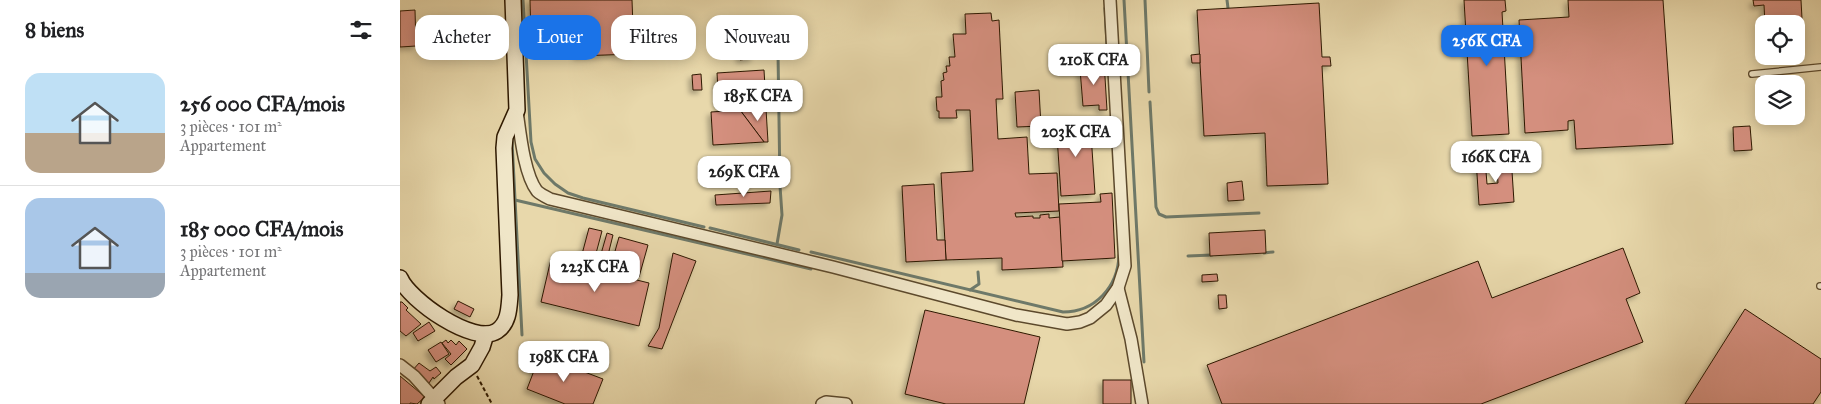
<!DOCTYPE html>
<html lang="fr">
<meta charset="utf-8">
<style>
body{margin:0;font-family:"IM FELL Great Primer",serif;background:#f2f2f2;color:#202124;height:100vh;display:flex;flex-direction:column;font-size:19px;white-space:nowrap}
*{box-sizing:border-box;margin:0}
p{font-size:16px;color:#757577}
.icon{flex:none;width:28px;height:28px;fill:none;stroke:currentColor;stroke-width:2;stroke-linecap:round;stroke-linejoin:round}
.map{position:relative;flex:1;overflow:hidden}
.details{display:flex;flex-direction:column;background:#fff;width:400px}
.details>*{flex:none}
.hud{position:absolute;left:15px;top:15px;width:475px;height:45px;display:flex;gap:10px}
.buttons{position:absolute;left:1355px;top:15px;display:grid;gap:10px}
.buttons a{display:grid;place-items:center;width:50px;height:50px;border-radius:10px;background:#fff;box-shadow:0 2px 12px #0003;font-size:25px}
.price{position:absolute;translate:-50% -42px;padding:0 11px;border-radius:10px;background:#fff;color:#222;font-size:16px;line-height:32px;filter:drop-shadow(0 1px 2px #0008)}
.price::after{content:'';position:absolute;left:50%;top:30px;width:15px;height:11px;margin-left:-8px;background:inherit;clip-path:polygon(0 0,100% 0,50% 100%)}
.price.current{background:#1a73e8;color:#fff}
ul{padding:0;list-style:none}
li{display:flex;align-items:center;gap:15px;height:125px;padding:0 25px}
li+li{border-top:1px solid #e0e0e0}
li span{display:grid;place-items:center;flex:none;width:140px;height:100px;border-radius:15px;color:#555}
li>.icon{margin-inline-start:auto}
span .icon{width:60px;height:60px;fill:#fffc;stroke-width:1}
li b{font-size:21px}
h2{display:flex;justify-content:space-between;align-items:center;height:60px;padding:0 25px;font-size:21px}
.chip{padding:0 18px;border-radius:15px;background:#fff;box-shadow:0 2px 12px #0003;font-size:18px;line-height:45px}
.chip.current{background:#1a73e8;color:#fff}
main{display:flex;flex:1;min-height:0}
.map>svg:first-child{display:block}
.lines{fill:none;stroke-linecap:round;stroke-linejoin:round}
.stream{stroke:#6e7969;stroke-width:3}
.building{fill:#d48f7e;stroke:#2e1901;filter:url(#shadow)}
.lane-casing{stroke:#5c492c;stroke-width:8}
.street-casing{stroke:#5c492c;stroke-width:14}
.secondary-casing{stroke:#2e1901;stroke-width:18}
.path{stroke:#2e1901;stroke-width:2;stroke-dasharray:4 2.5;stroke-linecap:butt}
.lane{stroke:#f0e6c8;stroke-width:5.5}
.street{stroke:#f0e6c8;stroke-width:11}
.secondary{stroke:#f0e6c8;stroke-width:15}
</style>
<main>
<section class="details">
<h2>8 biens<svg class="icon" aria-label="filters" viewBox="0 0 24 24"><path d="M4 7h16M4 17h16"/><circle cx="9" cy="7" r="2"/><circle cx="15" cy="17" r="2"/></svg></h2>
<ul>
<li><span style="background:linear-gradient(#bfe0f5 60%,#b9a48a 0)"><svg class="icon" aria-label="home" viewBox="0 0 24 24"><path d="M3 11l9-7 9 7M6 9v11h12V9"/></svg></span><div><b>256 000 CFA/mois</b><p>3 pièces · 101 m²</p><p>Appartement</p></div></li>
<li><span style="background:linear-gradient(#a9c7e8 75%,#9aa5b1 0)"><svg class="icon" aria-label="home" viewBox="0 0 24 24"><path d="M3 11l9-7 9 7M6 9v11h12V9"/></svg></span><div><b>185 000 CFA/mois</b><p>3 pièces · 101 m²</p><p>Appartement</p></div></li>
</ul>
</section>
<div class="map">
<svg width="1421" height="404" viewBox="0 0 1421 404">
<defs>
<filter id="shadow"><feDropShadow dx="-3.5" dy="3.5" stdDeviation="2.5" flood-color="#0004"/></filter>
</defs>
<rect width="100%" height="100%" fill="#e8d8ab"/>
<filter id="stains"><feTurbulence type="fractalNoise" baseFrequency=".004" numOctaves="4"/><feColorMatrix values="0 0 0 0 .2 0 0 0 0 .09 0 0 0 0 .02 0 0 0 .5 -.17"/></filter>
<radialGradient id="worn" r=".72"><stop offset=".6" stop-color="#630" stop-opacity="0"/><stop offset="1" stop-color="#630" stop-opacity=".3"/></radialGradient>
<g class="lines">
<g class="stream">
<polyline points="123,0 131,142 135,159 144,173 155,184 168,193 183,198 304,227"/>
<polyline points="724,0 744,362"/>
<polyline points="745,0 749,92"/>
<polyline points="827,0 828,8"/>
<polyline points="705,8 707,44"/>
<polyline points="750,102 756,207 759,214 766,217 859,213"/>
<polyline points="112,141 122,335"/>
<polyline points="115,200 411,269"/>
<polyline points="310,228 399,250"/>
<polyline points="377,244 382,215 380,186 378,52"/>
<path d="M411,252L663,312C695,312 718,287 719,255"/>
<polyline points="864,253 873,252"/>
<polyline points="788,256 812,255"/>
<polyline points="570,290 579,284 578,272"/>
</g>
</g>
<g class="building">
<polygon points="130,0 232,0 234,54 177,56 177,35 131,36"/>
<polygon points="1064,0 1105,0 1106,11 1102,12 1109,134 1072,136"/>
<polygon points="1168,0 1263,0 1273,144 1176,149 1174,120 1168,121 1168,130 1125,133 1119,20 1169,17"/>
<polygon points="1353,0 1401,0 1404,56 1367,58 1367,56 1396,56 1396,24 1365,24 1364,5 1354,6"/>
<polygon points="919,3 922,57 930,57 931,66 922,66 928,184 867,186 865,133 804,136 797,10"/>
<polygon points="15,10 16,46 0,47 0,11"/>
<polygon points="591,13 592,21 599,20 603,99 596,99 598,139 627,137 629,174 657,173 659,211 615,213 616,217 633,216 633,218 640,218 640,215 649,214 649,218 660,217 663,267 602,270 602,258 546,260 541,173 573,171 570,110 556,110 557,118 539,118 539,111 537,111 536,97 542,97 541,81 544,80 543,73 547,72 546,66 550,66 549,57 555,57 553,34 566,34 565,14"/>
<polygon points="352,45 354,58 340,60 339,46"/>
<polygon points="800,54 800,63 792,63 791,55"/>
<polygon points="696,61 704,61 707,110 699,110 699,105 683,106 680,69 691,68 691,65 696,65"/>
<polygon points="364,70 365,87 318,90 317,73"/>
<polygon points="301,74 302,90 293,90 292,75"/>
<polygon points="639,90 641,126 617,127 615,92"/>
<polygon points="366,109 368,142 364,142 340,110"/>
<polygon points="340,110 364,142 313,145 311,112"/>
<polygon points="690,119 695,194 661,196 656,121"/>
<polygon points="1350,126 1352,150 1334,151 1333,127"/>
<polygon points="1111,156 1114,202 1079,205 1076,159 1085,159 1087,184 1098,183 1096,157"/>
<polygon points="842,181 844,200 828,201 827,183"/>
<polygon points="534,184 537,240 545,240 546,260 506,262 502,186"/>
<polygon points="371,191 370,203 316,205 315,195"/>
<polygon points="712,193 715,258 662,261 659,204 701,202 700,194"/>
<polygon points="189,228 202,231 194,261 181,258"/>
<polygon points="865,230 866,253 810,256 809,233"/>
<polygon points="207,233 213,235 206,263 199,261"/>
<polygon points="219,237 248,245 239,277 210,269"/>
<polygon points="1223,248 1240,293 1226,299 1243,342 1081,404 822,404 807,365 1078,261 1092,298"/>
<polygon points="273,253 296,261 262,349 248,346 259,328"/>
<polygon points="151,259 249,283 239,326 141,302"/>
<polygon points="817,274 818,281 802,282 802,275"/>
<polygon points="818,295 826,295 827,308 819,309"/>
<polygon points="58,301 74,309 70,317 54,309"/>
<polygon points="0,302 2,302 8,308 6,310 21,324 6,336 0,331"/>
<polygon points="1345,309 1421,359 1421,392 1413,404 1285,404"/>
<polygon points="525,310 640,337 624,404 546,404 505,394"/>
<polygon points="29,322 35,331 18,341 13,333"/>
<polygon points="46,340 48,343 51,340 56,345 59,341 67,349 51,365 45,359 51,354 42,343"/>
<polygon points="41,342 49,354 36,362 28,350"/>
<polygon points="140,355 203,379 193,404 165,404 127,389"/>
<polygon points="19,363 30,371 36,367 41,373 34,379 33,377 29,383 12,371"/>
<polygon points="0,376 25,397 17,404 10,403 10,404 0,404"/>
<rect x="703" y="380" width="28" height="24"/>
</g>
<g class="lines">
<g class="lane-casing">
<g id="lane">
<polyline points="1352,74 1421,67"/>
<polyline points="1420,286 1421,286"/>
</g>
</g>
<g class="street-casing">
<g id="street">
<path d="M117,111C120,132 124,174 137,191C140,194 146,197 150,199L433,267L616,315L667,324L680,322L690,318L706,305L718,288L725,266L710,0"/>
<polyline points="718,288 731,339 742,404"/>
<polyline points="0,365 14,376 39,404"/>
<polyline points="422,404 426,402 446,404"/>
</g>
</g>
<g class="secondary-casing">
<g id="secondary">
<path d="M0,278C9,300 74,346 97,331C109,323 109,308 110,295L104,148L105,137L117,110L113,0"/>
<polyline points="29,404 56,377 72,365 82,347 86,334"/>
</g>
</g>
<polyline class="path" points="77,376 92,404"/>
<use href="#lane" class="lane"/>
<use href="#street" class="street"/>
<use href="#secondary" class="secondary"/>
</g>
<rect width="100%" height="100%" filter="url(#stains)"/>
<rect width="100%" height="100%" fill="url(#worn)"/>
</svg>
<div class="buttons">
<a><svg class="icon" aria-label="locate" viewBox="0 0 24 24"><circle cx="12" cy="12" r="6"/><path d="M12 2v4M12 18v4M2 12h4M18 12h4"/></svg></a>
<a><svg class="icon" aria-label="layers" viewBox="0 0 24 24"><path d="M12 4l9 5-9 5-9-5zM3 14l9 5 9-5"/></svg></a>
</div>
<b class="price current" style="left:1087px;top:67px">256K CFA</b>
<b class="price" style="left:694px;top:86px">210K CFA</b>
<b class="price" style="left:358px;top:122px">185K CFA</b>
<b class="price" style="left:676px;top:158px">203K CFA</b>
<b class="price" style="left:1096px;top:183px">166K CFA</b>
<b class="price" style="left:344px;top:198px">269K CFA</b>
<b class="price" style="left:195px;top:293px">223K CFA</b>
<b class="price" style="left:164px;top:383px">198K CFA</b>
<div class="hud">
<a class="chip">Acheter</a>
<a class="chip current">Louer</a>
<a class="chip">Filtres</a>
<a class="chip">Nouveau</a>
</div>
</div>
</main>
